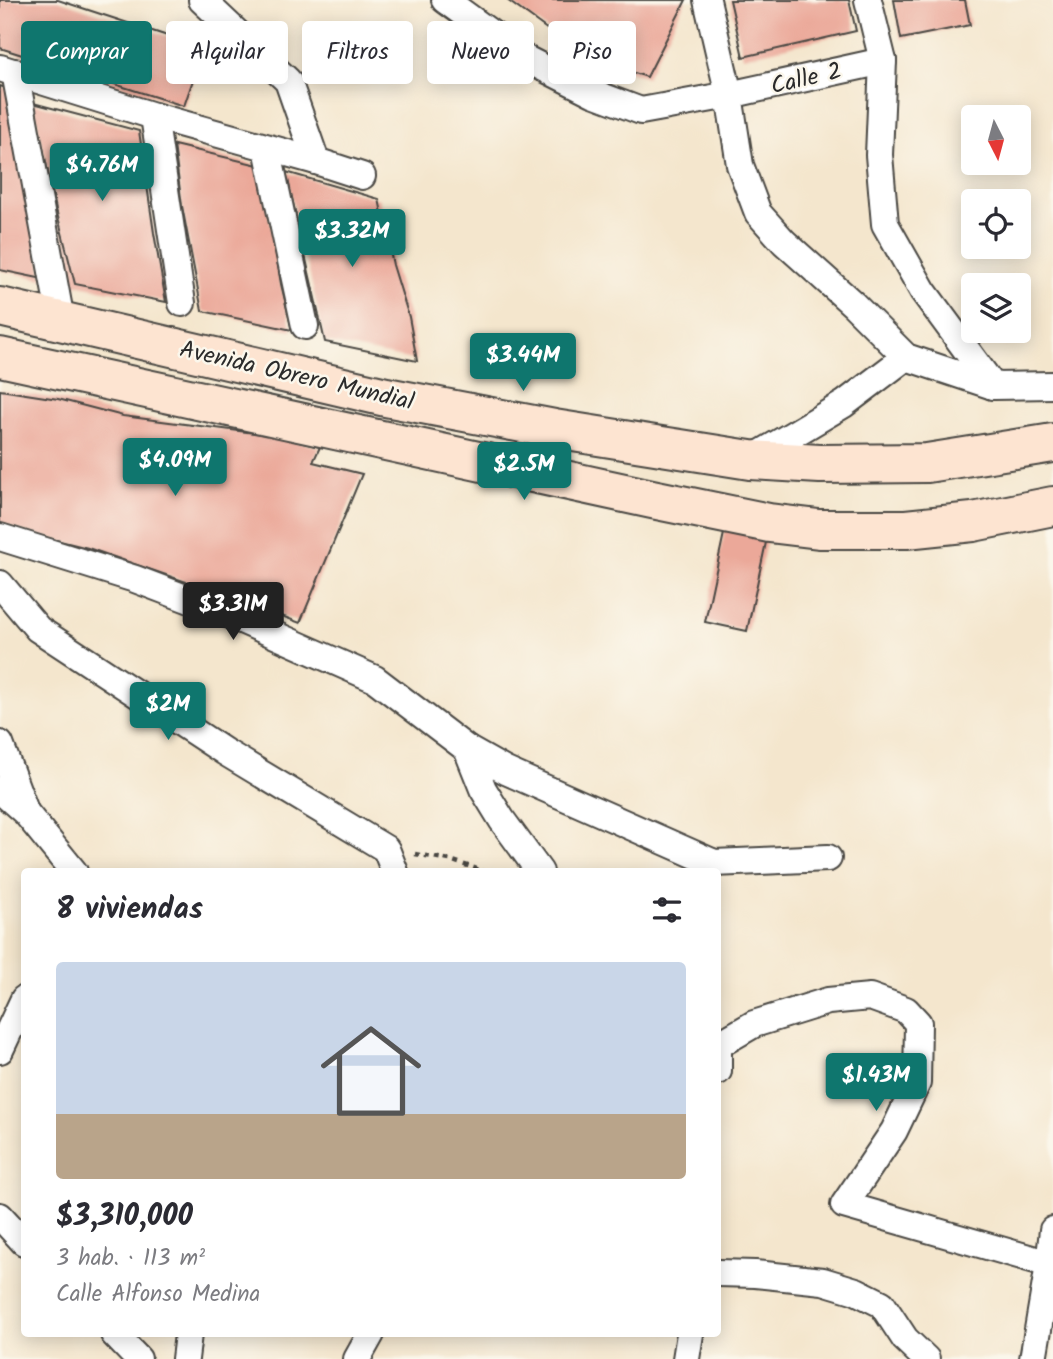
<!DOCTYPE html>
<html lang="es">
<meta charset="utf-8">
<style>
body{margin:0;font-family:Kalam,sans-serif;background:#f7f7f7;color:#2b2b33;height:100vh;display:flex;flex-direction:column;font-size:26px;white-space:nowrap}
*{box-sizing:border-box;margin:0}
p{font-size:23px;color:#7c7c81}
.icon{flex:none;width:38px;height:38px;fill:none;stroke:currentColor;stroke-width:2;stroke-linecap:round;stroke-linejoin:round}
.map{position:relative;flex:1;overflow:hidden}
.panel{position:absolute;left:21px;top:868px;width:700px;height:469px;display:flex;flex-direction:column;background:#fff;border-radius:7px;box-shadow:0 4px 18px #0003}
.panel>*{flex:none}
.banner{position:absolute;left:21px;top:21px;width:700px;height:63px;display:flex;gap:14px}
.needle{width:46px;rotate:174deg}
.controls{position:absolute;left:961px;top:105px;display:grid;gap:14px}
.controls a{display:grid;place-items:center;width:70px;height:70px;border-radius:7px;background:#fff;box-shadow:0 4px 18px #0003;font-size:35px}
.price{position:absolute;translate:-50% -60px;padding:0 16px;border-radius:7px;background:#0f766e;color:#fff;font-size:23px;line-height:46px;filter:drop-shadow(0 2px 4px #0008)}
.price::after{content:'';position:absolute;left:50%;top:42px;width:21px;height:16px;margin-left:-10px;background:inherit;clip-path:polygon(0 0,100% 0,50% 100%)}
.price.active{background:#222;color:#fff}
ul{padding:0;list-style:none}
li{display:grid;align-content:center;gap:14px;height:371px;padding:0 35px}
li span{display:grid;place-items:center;height:217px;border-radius:7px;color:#555}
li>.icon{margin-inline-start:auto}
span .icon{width:126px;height:126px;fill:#fffc;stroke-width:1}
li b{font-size:30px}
h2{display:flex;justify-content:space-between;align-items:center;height:84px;padding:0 35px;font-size:30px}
.tag{padding:0 24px;border-radius:7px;background:#fff;box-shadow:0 4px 18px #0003;font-size:24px;line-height:63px}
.tag.active{background:#0f766e;color:#fff}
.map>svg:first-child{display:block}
.building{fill:#eba899}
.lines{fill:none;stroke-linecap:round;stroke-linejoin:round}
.street-casing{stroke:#494743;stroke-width:30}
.secondary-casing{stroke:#494743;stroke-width:42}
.path{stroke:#494743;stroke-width:4.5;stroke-dasharray:5 5;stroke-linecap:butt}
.street{stroke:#fff;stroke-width:26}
.secondary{stroke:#fde4d1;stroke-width:38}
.labels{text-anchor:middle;stroke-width:5;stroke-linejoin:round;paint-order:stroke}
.street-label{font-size:24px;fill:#2b2b2b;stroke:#fbf7ec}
</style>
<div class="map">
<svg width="1053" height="1359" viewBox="0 0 1053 1359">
<rect width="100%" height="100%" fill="#fbf7ec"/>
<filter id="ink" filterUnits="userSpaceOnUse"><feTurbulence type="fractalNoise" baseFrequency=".0143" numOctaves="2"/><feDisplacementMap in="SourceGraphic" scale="14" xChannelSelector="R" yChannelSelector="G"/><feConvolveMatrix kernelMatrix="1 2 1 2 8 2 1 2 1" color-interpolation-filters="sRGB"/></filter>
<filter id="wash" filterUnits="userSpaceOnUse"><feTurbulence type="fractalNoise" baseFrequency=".00686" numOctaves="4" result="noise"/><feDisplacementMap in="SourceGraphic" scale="28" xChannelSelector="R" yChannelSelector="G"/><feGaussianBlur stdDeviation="1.57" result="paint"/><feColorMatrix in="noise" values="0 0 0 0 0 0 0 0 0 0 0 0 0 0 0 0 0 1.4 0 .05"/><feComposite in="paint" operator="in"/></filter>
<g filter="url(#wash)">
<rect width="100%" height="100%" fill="#f4e6cd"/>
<g id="blocks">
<g class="building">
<polygon points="0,0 58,0 204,48 184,106 0,48"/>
<polygon points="507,0 686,0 647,77 619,68 570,46"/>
<polygon points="730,0 849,0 856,31 743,57"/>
<polygon points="894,0 965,0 970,25 901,39"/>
<polygon points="0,86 12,90 43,279 0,270"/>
<polygon points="33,103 139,131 154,233 166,302 75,284 56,209"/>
<polygon points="174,145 258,165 271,224 281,284 292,330 202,311 182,206"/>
<polygon points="286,172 379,199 393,265 409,317 417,361 325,342"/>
<polygon points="0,390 58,399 123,416 269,435 320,447 313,462 362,474 300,623 250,604 88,548 24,532 0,523"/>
<polygon points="726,524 768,533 747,631 705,622"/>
</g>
</g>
</g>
<g filter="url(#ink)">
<use href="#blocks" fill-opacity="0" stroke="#494743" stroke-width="2"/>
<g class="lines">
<g class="street-casing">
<g id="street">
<polyline points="202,0 288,81 316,161"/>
<polyline points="445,0 526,59 593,93 641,111 729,95 883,61"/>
<polyline points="707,0 729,95 740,165 758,213 784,242 853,304 906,357 993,386 1053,385"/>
<polyline points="868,0 883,61 879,155 885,224 923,291 993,386"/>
<polyline points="0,68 154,116 316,161 362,176"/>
<polyline points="15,72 61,320"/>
<polyline points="154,116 182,303"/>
<polyline points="267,148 305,326"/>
<polyline points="750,460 844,404 906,357"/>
<polyline points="0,537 135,579 230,615 375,679 467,749 506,771 714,863 828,858"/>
<polyline points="0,584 38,629 225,752 386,849 395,872"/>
<polyline points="0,744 24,808"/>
<polyline points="467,749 483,789 502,820 540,872"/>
<polyline points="0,790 26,813 74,872"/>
<polyline points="718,1045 754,1024 828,1001 870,997 906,1010 918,1023 917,1083 894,1131 844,1205 1053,1265"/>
<polyline points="0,1050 24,999"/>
<polyline points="718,1071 718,1045"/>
<polyline points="0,1216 24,1242"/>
<polyline points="718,1273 755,1274 823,1281 856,1291 882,1304 905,1339 926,1359"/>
<polyline points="114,1334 138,1359"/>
<polyline points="185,1359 188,1334"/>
<polyline points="357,1359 371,1334"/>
<polyline points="686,1359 690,1334"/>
<polyline points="1033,1359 1049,1265 1053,1230"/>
</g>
</g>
<g class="secondary-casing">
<g id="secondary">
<polyline points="0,307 386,397 554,429 750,460 820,464 927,463 1053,443"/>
<polyline points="0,357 652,499 769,523 819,529 906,529 973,522 1053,506"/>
</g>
</g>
<polyline class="path" points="415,854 450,860 486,872"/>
<use href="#street" class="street"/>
<use href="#secondary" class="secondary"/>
</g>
</g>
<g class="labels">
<g class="street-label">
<text transform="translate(806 78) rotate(-13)" y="8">Calle 2</text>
<text transform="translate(297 375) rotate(13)" y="8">Avenida Obrero Mundial</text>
</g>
</g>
</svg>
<div class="controls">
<a><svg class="needle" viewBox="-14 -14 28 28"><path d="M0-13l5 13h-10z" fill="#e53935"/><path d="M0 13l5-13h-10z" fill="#7c7c81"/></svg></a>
<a><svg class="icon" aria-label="locate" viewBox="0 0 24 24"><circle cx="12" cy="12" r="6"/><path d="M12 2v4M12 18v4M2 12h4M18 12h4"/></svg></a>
<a><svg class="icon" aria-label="layers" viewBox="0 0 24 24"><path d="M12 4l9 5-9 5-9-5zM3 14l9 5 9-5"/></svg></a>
</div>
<b class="price" style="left:102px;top:203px">$4.76M</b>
<b class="price" style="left:352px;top:269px">$3.32M</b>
<b class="price" style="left:523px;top:393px">$3.44M</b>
<b class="price" style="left:175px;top:498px">$4.09M</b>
<b class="price" style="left:524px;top:502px">$2.5M</b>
<b class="price active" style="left:233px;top:642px">$3.31M</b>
<b class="price" style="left:168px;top:742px">$2M</b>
<b class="price" style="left:876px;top:1113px">$1.43M</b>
<div class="banner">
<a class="tag active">Comprar</a>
<a class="tag">Alquilar</a>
<a class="tag">Filtros</a>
<a class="tag">Nuevo</a>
<a class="tag">Piso</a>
</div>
<section class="panel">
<h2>8 viviendas<svg class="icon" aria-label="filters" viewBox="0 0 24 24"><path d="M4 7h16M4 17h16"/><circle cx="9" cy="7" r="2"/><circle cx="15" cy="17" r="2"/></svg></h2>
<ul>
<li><span style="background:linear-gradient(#c9d6e8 70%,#b9a48a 0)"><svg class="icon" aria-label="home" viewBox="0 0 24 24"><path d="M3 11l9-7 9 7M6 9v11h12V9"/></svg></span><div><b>$3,310,000</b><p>3 hab. · 113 m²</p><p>Calle Alfonso Medina</p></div></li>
</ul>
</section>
</div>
